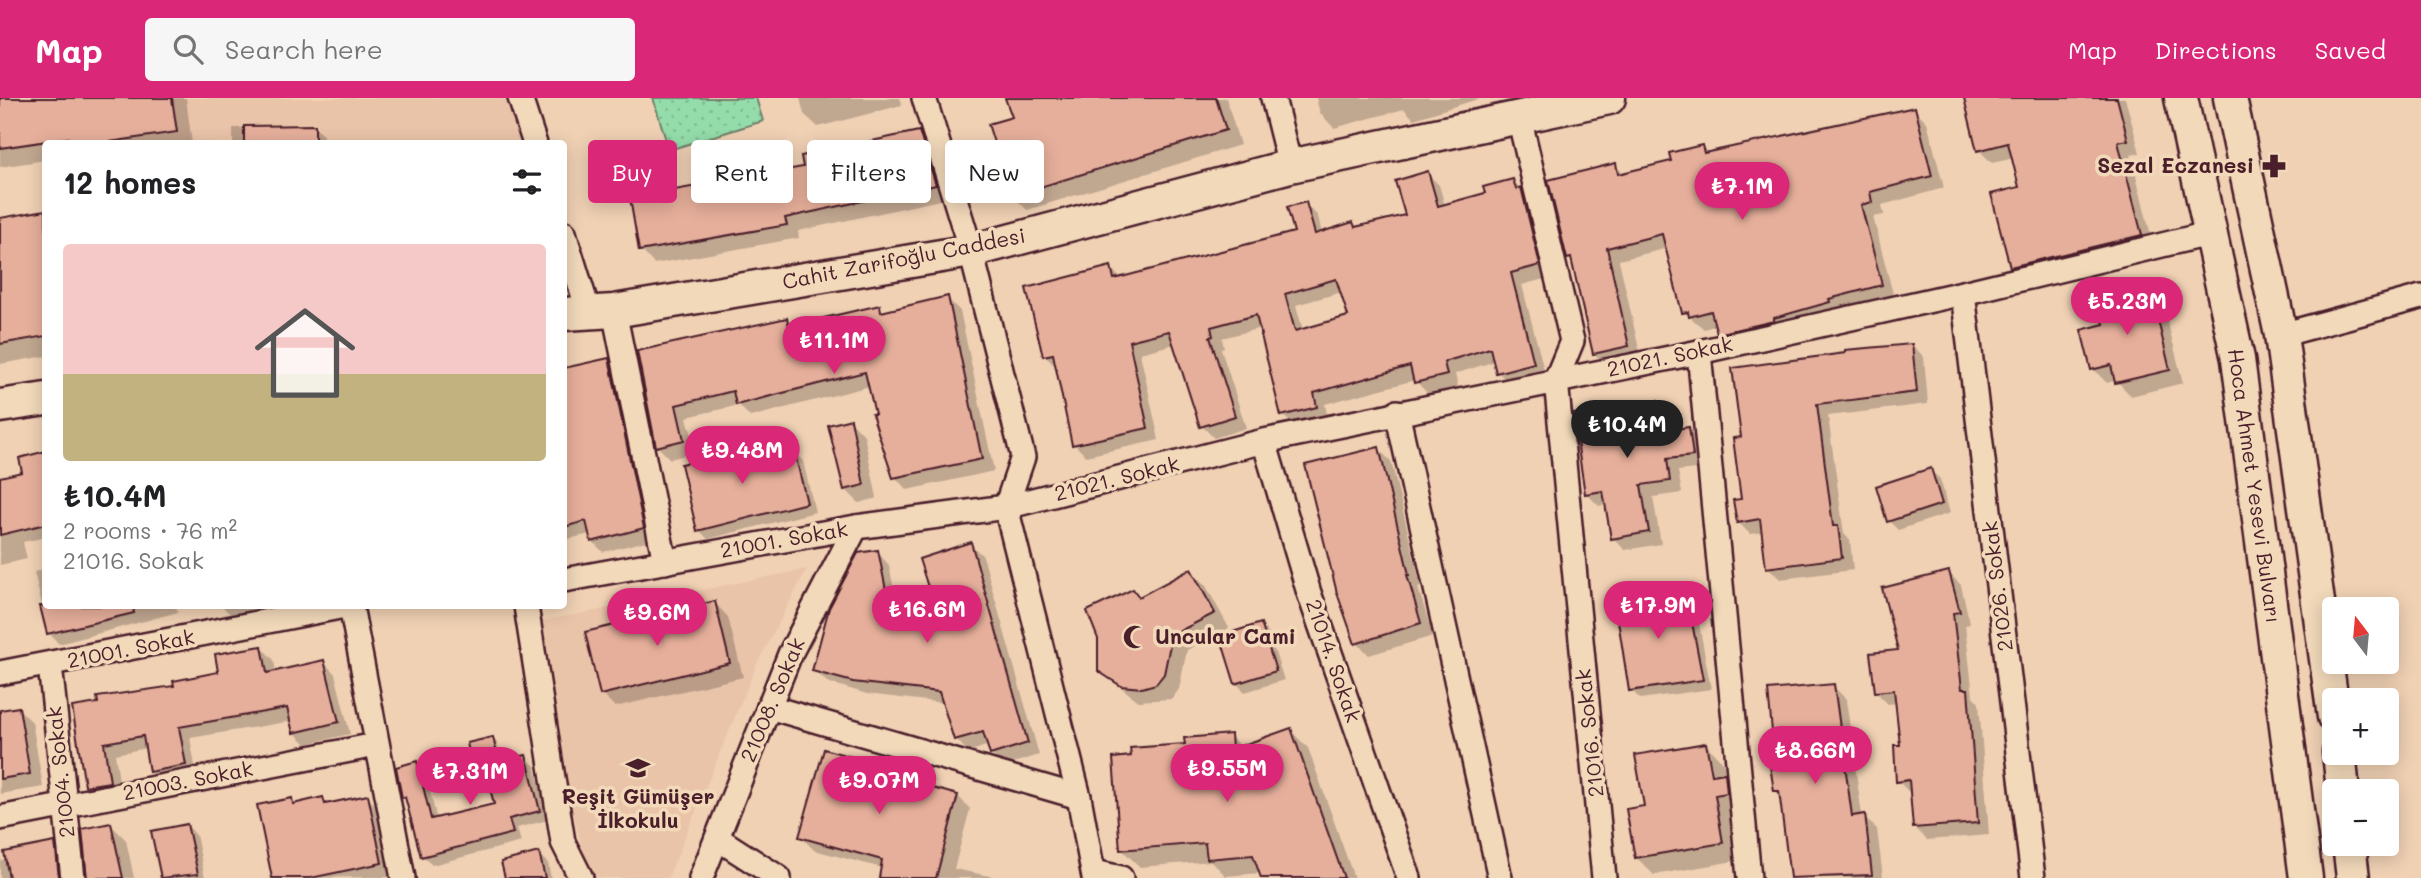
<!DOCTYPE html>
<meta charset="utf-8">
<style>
body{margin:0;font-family:Mali,sans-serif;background:#f6f6f6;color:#202124;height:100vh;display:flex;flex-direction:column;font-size:26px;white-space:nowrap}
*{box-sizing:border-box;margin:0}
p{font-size:23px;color:#757577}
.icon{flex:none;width:38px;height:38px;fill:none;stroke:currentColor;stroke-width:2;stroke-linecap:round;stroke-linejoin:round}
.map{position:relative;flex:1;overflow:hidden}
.side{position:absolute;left:42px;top:42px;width:525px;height:469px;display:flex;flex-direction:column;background:#fff;border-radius:7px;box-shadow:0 4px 18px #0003}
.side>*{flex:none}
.guide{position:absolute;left:588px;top:42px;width:665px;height:63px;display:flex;gap:14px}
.needle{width:46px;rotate:344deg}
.controls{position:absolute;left:2322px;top:499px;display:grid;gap:14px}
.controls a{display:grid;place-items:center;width:77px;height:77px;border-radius:7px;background:#fff;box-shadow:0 4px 18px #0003;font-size:35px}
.price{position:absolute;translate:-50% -60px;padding:0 16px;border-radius:24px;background:#db2777;color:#fff;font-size:23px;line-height:46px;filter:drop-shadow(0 2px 4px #0008)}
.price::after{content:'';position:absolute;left:50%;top:42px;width:21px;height:16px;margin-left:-10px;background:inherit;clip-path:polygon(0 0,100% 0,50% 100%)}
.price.selected{background:#222;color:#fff}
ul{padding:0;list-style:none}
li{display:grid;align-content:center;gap:14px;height:371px;padding:0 21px}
li span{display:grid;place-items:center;height:217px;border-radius:7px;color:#555}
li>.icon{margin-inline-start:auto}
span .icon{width:126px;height:126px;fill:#fffc;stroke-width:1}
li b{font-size:30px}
h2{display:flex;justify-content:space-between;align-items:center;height:84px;padding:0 21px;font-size:30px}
.pill{padding:0 24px;border-radius:7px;background:#fff;box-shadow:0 4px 18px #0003;font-size:24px;line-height:63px}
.pill.selected{background:#db2777;color:#fff}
header{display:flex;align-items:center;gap:42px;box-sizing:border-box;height:98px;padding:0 35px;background:#db2777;color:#fff}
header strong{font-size:33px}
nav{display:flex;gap:38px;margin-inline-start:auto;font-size:24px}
.search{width:490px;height:63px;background:#f6f6f6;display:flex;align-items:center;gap:18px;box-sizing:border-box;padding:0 24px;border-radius:7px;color:#757577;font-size:26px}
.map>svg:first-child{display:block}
.built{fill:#eac4a9}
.grass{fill:url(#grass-dots);stroke:#6f7e6b;stroke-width:2}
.shadow{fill:#0003;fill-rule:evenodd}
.building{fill:#e6af9b;stroke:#4a1f2b;stroke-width:2;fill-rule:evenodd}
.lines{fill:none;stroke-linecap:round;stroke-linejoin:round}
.street-casing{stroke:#4a1f2b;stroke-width:28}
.secondary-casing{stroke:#4a1f2b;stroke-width:37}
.street{stroke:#f2d9ba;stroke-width:23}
.secondary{stroke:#f2d9ba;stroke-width:32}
.labels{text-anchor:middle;stroke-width:7;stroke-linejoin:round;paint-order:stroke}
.poi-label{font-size:21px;font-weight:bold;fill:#4a1f2b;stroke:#f2d9ba;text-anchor:end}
.street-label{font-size:21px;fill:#4a1f2b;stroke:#f2d9ba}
</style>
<header>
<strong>Map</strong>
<div class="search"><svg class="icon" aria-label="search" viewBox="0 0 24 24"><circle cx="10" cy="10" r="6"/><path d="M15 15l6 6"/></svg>Search here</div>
<nav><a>Map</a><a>Directions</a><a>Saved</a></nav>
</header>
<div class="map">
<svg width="2421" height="780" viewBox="0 0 2421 780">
<defs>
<pattern id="grass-dots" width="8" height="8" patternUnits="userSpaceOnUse" patternTransform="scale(1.75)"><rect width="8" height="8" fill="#94ddab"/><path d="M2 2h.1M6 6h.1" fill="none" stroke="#81bd93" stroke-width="1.8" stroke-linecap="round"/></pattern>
</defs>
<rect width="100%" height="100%" fill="#f0d1b4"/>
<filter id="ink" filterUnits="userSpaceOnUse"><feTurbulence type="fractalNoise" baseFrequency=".0143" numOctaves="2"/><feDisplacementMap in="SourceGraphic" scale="14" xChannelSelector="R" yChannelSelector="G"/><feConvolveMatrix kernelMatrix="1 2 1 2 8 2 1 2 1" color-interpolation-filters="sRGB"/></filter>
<g filter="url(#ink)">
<g class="built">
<polygon points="53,0 505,0 522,45 63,45"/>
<polygon points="807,471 757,566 668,780 592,780 588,775 528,526"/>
</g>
<polygon class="grass" points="653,0 756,0 763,23 669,52"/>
<g class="shadow">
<polygon points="0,0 186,0 192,46 46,46 46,62 0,69"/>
<polygon points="800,0 900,0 902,7 818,29 804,16"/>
<polygon points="1007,0 1226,0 1240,47 1027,112 1012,97 1014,20"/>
<polygon points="1316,0 1481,0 1414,21 1404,11 1334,30 1320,15"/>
<polygon points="1973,0 2125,0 2140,55 2131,57 2154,150 2025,182 2012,168 2021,90 2014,60 1992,65 1979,52"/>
<polygon points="1914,11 1927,24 1944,90 1882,107 1884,117 1873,119 1894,200 1732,248 1719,235 1717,227 1704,231 1684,214 1668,150 1619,162 1641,260 1607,268 1594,255 1575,166 1568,160 1615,67 1624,76 1673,64 1701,48 1709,56"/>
<polygon points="314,28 323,37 323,46 233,46 233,30"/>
<polygon points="919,34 932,48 949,100 798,133 799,140 654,166 641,152 805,71"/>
<path d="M1427,75L1439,87L1445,108L1487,96L1513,83L1533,103L1551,179L1522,187L1545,276L1510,286L1498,274L1495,263L1455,276L1458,289L1428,296L1415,282L1325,306L1328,321L1295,329L1283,317L1261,230L1222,240L1224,250L1221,251L1246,330L1214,340L1202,328L1175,246L1140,255L1159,342L1086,358L1074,346L1056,269L1044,257L1111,170L1121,181L1296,136L1305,106L1318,118L1322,136L1353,126L1357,130L1408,118ZM1342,194L1350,220L1303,233L1296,207Z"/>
<polygon points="46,114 46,258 0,266 0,122"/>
<polygon points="2149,191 2163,205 2183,285 2131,298 2116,282 2107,285 2093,271 2107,227"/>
<polygon points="947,200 960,213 994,373 907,392 895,379 870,288 750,319 739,307 687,319 696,354 670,361 657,348 639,255 786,222 792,228 879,209 885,215"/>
<polygon points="1912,247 1924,259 1928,306 1828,318 1844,436 1850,442 1853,472 1780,481 1768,469 1763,434 1750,436 1738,424 1743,403 1743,340"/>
<polygon points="609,262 620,273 654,441 603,454 592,443 590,436 564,442 564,271"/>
<polygon points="1657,305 1670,317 1672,333 1688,331 1701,344 1704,370 1678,373 1682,395 1653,399 1661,446 1625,452 1613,440 1607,406 1599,408 1586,395"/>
<polygon points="851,323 864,337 877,400 859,405 845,391"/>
<polygon points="761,351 770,359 794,354 803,363 815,414 708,441 699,432"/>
<polygon points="1378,351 1391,363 1421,489 1418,490 1433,538 1369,557 1357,545"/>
<polygon points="46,355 46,439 23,444 27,461 0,467 0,381 24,375"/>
<polygon points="1930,372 1940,381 1950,415 1898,432 1889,423"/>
<polygon points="970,446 983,458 1039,657 1004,668 991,656 989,647 968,654 956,641 944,605 867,596 827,584 814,572 877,454 889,467 901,525 935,530 936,509"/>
<polygon points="46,471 46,508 176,508 178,514 59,546 49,535 34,474"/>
<polygon points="1191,473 1206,488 1229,530 1187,552 1179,591 1172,601 1138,603 1100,572 1133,493 1141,500"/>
<polygon points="1949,475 1961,487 1970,526 1965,527 1973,598 1979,605 1989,737 1927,742 1915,730 1910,695 1898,683 1902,648 1897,605 1888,606 1876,594"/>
<polygon points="1685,495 1695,504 1711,591 1640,601 1631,592"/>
<polygon points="715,505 728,519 743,579 615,609 602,596"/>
<polygon points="222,508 293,508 235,521"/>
<polygon points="1260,527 1269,536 1284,582 1245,594 1236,585"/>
<polygon points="262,550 274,562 276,575 324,564 335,576 350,636 306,646 294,634 292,623 190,640 197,679 163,685 151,673 147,650 115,656 121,696 98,699 86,687 74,610 176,589 220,575"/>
<polygon points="1833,588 1846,601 1862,718 1877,731 1883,780 1792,780 1782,699 1775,693 1776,656"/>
<polygon points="19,611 32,624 43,689 0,696 0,614"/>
<polygon points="1290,632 1308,650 1354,780 1263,780 1261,775 1226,778 1211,763 1140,769 1122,752 1187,647 1230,638 1241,649"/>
<polygon points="493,641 497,645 501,665 526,659 535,668 548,722 517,730 521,744 432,767 422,758 409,704 404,699 416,665 425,674 437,722 496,707 486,668 477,670 473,666"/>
<polygon points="1706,647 1723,664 1726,678 1742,695 1740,762 1654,777 1636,759 1646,710"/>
<polygon points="886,670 899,683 958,698 970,711 954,771 1000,780 880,780 882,770 814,752 801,739"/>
<polygon points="367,699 381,713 395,779 274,780 291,702 296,707 323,700 329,707"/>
<polygon points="111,727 126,742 134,780 88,780"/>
<polygon points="187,727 196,737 205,780 163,780 153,735"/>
<polygon points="54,746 70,761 72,780 0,780 0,763"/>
<polygon points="538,756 548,765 551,780 507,780"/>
</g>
<g class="building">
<polygon points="0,0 172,0 177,34 96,46 69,46 68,40 0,50"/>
<polygon points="1005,0 1216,0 1226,32 1011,98 988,26 1012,19"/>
<polygon points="1964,0 2117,0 2128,42 2118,44 2142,137 2010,169 1991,96 2019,89 2008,45 1977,53"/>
<polygon points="1915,9 1932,78 1870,94 1872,104 1861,107 1882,187 1829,201 1830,204 1774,220 1774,223 1717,236 1711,213 1689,219 1688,214 1682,215 1662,136 1607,150 1629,248 1593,256 1571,160 1567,161 1548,82 1616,65 1618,76 1671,63 1669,55 1702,47 1704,55"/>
<polygon points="315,27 315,46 244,46 244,28"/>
<polygon points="919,33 936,87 785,120 787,127 639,153 630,100 803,69 801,58"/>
<path d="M1428,73L1438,108L1485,95L1483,89L1513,81L1516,91L1521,89L1540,167L1511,175L1534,265L1496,275L1490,250L1444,264L1447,277L1414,285L1410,268L1314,295L1317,309L1281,318L1256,217L1211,229L1213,238L1210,239L1235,318L1200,329L1169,233L1129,243L1148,330L1072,347L1053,256L1043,258L1026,190L1111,168L1114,181L1294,134L1287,109L1306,104L1315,136L1353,124L1355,129L1405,117L1395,83ZM1336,181L1348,218L1295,233L1285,196Z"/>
<polygon points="46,112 46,238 0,246 0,120"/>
<polygon points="2150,189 2170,272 2115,285 2111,267 2091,272 2081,232 2104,226 2098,202"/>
<polygon points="948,198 982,361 893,380 872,316 875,316 865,274 736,307 733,293 676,307 684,342 656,349 637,253 787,220 789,228 880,207 881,214"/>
<polygon points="1912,246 1917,294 1817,306 1833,428 1838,428 1842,460 1766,470 1760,421 1737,425 1733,402 1741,401 1733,340 1741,339 1732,270 1845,255 1845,252"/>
<polygon points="609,260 644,430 591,444 586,423 564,429 564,270"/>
<polygon points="1658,303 1663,333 1689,329 1693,358 1667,361 1670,383 1641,387 1649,434 1611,441 1603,393 1585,396 1573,316"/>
<polygon points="851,321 864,387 844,392 828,327"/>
<polygon points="762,349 764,359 794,352 807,405 697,433 681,366"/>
<polygon points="1379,349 1409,477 1407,477 1421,525 1355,546 1337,495 1305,367"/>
<polygon points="46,353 46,426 0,437 0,379 22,374 19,360"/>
<polygon points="1931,370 1942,406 1887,424 1876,388"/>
<polygon points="971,444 1028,645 990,657 983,634 954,642 939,594 853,584 812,573 829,510 858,455 878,452 892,522 933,527 928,510 934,508 919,461"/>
<polygon points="1191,471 1215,515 1172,537 1164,576 1156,586 1142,590 1121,588 1098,573 1098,541 1087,513 1133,491 1139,499"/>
<polygon points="1949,473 1960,514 1953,515 1962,591 1968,591 1978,725 1913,730 1909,682 1896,684 1894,647 1900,647 1894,592 1875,594 1870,555 1898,552 1882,490"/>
<polygon points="1686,493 1703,582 1629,593 1615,503"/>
<polygon points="715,503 730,565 600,597 585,534"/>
<polygon points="40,508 133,508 134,515 47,536"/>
<polygon points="1261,525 1276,573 1235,586 1220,538"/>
<polygon points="262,548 267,575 324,562 339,624 293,635 287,610 179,629 186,667 149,674 143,638 104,645 110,684 85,688 72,609 98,605 97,599 174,588 173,583 218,574 215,556"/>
<polygon points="1834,586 1852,718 1865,716 1872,777 1790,780 1779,693 1774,693 1768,655 1774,654 1768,592"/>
<polygon points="19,609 30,676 0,681 0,612"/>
<polygon points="1291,630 1344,780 1261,780 1253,757 1207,761 1205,745 1120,752 1113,660 1131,658 1130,650 1185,646 1184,640 1231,636 1232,651"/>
<polygon points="493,639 498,661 472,667 467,645"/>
<polygon points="1706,645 1712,677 1725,675 1727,695 1715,697 1723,745 1635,760 1626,711 1644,708 1635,657"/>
<polygon points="824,651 887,669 885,677 958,697 936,780 879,780 882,762 799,739"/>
<polygon points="526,657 540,713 509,721 513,735 421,759 405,699 402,700 396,669 417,663 431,721 494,706 484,667"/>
<polygon points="368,697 382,765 311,780 272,780 257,707 292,700 293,706 323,699 325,706"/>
<polygon points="111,725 123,780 87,780 82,731"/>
<polygon points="187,726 198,776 161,780 151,733"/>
<polygon points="55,744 59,780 9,780 4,754"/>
<polygon points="539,754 545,780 505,780 501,764"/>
</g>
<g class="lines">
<g class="street-casing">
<g id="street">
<polyline points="520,0 535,46"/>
<polyline points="924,0 971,153 1023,359 1006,409 1079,699 1094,780"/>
<polyline points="1273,0 1290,68"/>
<polyline points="1519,19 1572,243 1556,282 1604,780"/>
<polyline points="564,135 588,212"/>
<polyline points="1963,195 2033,780"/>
<polyline points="614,213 665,464"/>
<polyline points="2281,237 2421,199"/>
<polyline points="1699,254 1749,780"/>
<polyline points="1397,314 1500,780"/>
<polyline points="1264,343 1309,495 1409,780"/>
<polyline points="564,482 856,429 1006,409 1264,343 1699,254 1963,195 2212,135"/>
<polyline points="351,508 403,780"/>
<polyline points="526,508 563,744 581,780"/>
<polyline points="50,567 73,780"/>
<polyline points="0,575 345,508"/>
<polyline points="769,609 1079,699"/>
<polyline points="0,720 376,647"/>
<polyline points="717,740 779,780"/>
<polyline points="1094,774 1121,780"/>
<polyline points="701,780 790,556 856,429"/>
</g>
</g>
<g class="secondary-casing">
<g id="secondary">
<polyline points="2181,0 2238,261 2306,780"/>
<polyline points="2230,0 2281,237 2334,619"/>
<polyline points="564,216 614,213 971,153 1290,68 1609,0"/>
<polyline points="0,308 46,301"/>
<polyline points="2339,654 2343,693"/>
<polyline points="2349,746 2353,780"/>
</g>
</g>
<use href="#street" class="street"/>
<use href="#secondary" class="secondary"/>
</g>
</g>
<defs>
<g id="pharmacy-bare" transform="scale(1.89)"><path d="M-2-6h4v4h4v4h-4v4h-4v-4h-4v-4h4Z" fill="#4a1f2b" stroke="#f2d9ba" stroke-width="2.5" paint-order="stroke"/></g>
<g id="mosque-bare" transform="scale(1.89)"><path d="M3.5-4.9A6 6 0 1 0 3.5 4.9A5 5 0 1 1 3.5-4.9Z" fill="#4a1f2b" stroke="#f2d9ba" stroke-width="2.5" paint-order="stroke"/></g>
<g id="school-bare" transform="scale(1.89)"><path d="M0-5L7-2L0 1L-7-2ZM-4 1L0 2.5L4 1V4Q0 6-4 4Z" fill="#4a1f2b" stroke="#f2d9ba" stroke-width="2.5" paint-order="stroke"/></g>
</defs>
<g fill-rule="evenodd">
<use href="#pharmacy-bare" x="2274" y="68"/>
<use href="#mosque-bare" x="1135" y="539"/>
<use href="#school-bare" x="638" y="670"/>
</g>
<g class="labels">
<g class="poi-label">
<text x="2254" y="75">Sezal Eczanesi</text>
<text x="1155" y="546" text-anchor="start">Uncular Cami</text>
<text x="638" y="706" text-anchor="middle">Reşit Gümüşer<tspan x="638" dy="24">İlkokulu</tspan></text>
</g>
<g class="street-label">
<text transform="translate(904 161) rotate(-11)" y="7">Cahit Zarifoğlu Caddesi</text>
<text transform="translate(1670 259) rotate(-12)" y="7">21021. Sokak</text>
<text transform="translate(1117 381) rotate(-14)" y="7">21021. Sokak</text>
<text transform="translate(2254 388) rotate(82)" y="7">Hoca Ahmet Yesevi Bulvarı</text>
<text transform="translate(784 442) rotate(-10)" y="7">21001. Sokak</text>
<text transform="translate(1998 488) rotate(-97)" y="7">21026. Sokak</text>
<text transform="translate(131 551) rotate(-11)" y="7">21001. Sokak</text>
<text transform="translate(1333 563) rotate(71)" y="7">21014. Sokak</text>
<text transform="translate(773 602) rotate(-67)" y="7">21008. Sokak</text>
<text transform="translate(1590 635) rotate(-96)" y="7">21016. Sokak</text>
<text transform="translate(61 674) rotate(-96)" y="7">21004. Sokak</text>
<text transform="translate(188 683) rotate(-11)" y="7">21003. Sokak</text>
</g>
</g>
</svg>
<div class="controls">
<a><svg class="needle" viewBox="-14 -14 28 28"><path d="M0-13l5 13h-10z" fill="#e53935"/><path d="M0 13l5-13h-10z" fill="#757577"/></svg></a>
<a>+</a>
<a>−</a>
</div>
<b class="price" style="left:1742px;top:124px">₺7.1M</b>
<b class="price" style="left:2127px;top:239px">₺5.23M</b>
<b class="price" style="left:834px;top:278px">₺11.1M</b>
<b class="price selected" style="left:1627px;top:362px">₺10.4M</b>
<b class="price" style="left:742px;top:388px">₺9.48M</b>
<b class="price" style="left:1658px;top:543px">₺17.9M</b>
<b class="price" style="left:927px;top:547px">₺16.6M</b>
<b class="price" style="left:657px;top:550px">₺9.6M</b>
<b class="price" style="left:1815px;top:688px">₺8.66M</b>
<b class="price" style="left:1227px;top:706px">₺9.55M</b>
<b class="price" style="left:470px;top:709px">₺7.31M</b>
<b class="price" style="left:879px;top:718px">₺9.07M</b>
<div class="guide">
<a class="pill selected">Buy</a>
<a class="pill">Rent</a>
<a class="pill">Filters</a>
<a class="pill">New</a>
</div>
<section class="side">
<h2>12 homes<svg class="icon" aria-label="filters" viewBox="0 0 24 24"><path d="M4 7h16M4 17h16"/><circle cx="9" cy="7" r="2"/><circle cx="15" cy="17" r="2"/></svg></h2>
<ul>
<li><span style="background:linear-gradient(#f6c9c9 60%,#c2b280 0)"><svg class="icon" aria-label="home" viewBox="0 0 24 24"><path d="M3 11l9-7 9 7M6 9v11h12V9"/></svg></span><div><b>₺10.4M</b><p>2 rooms · 76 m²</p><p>21016. Sokak</p></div></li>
</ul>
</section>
</div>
